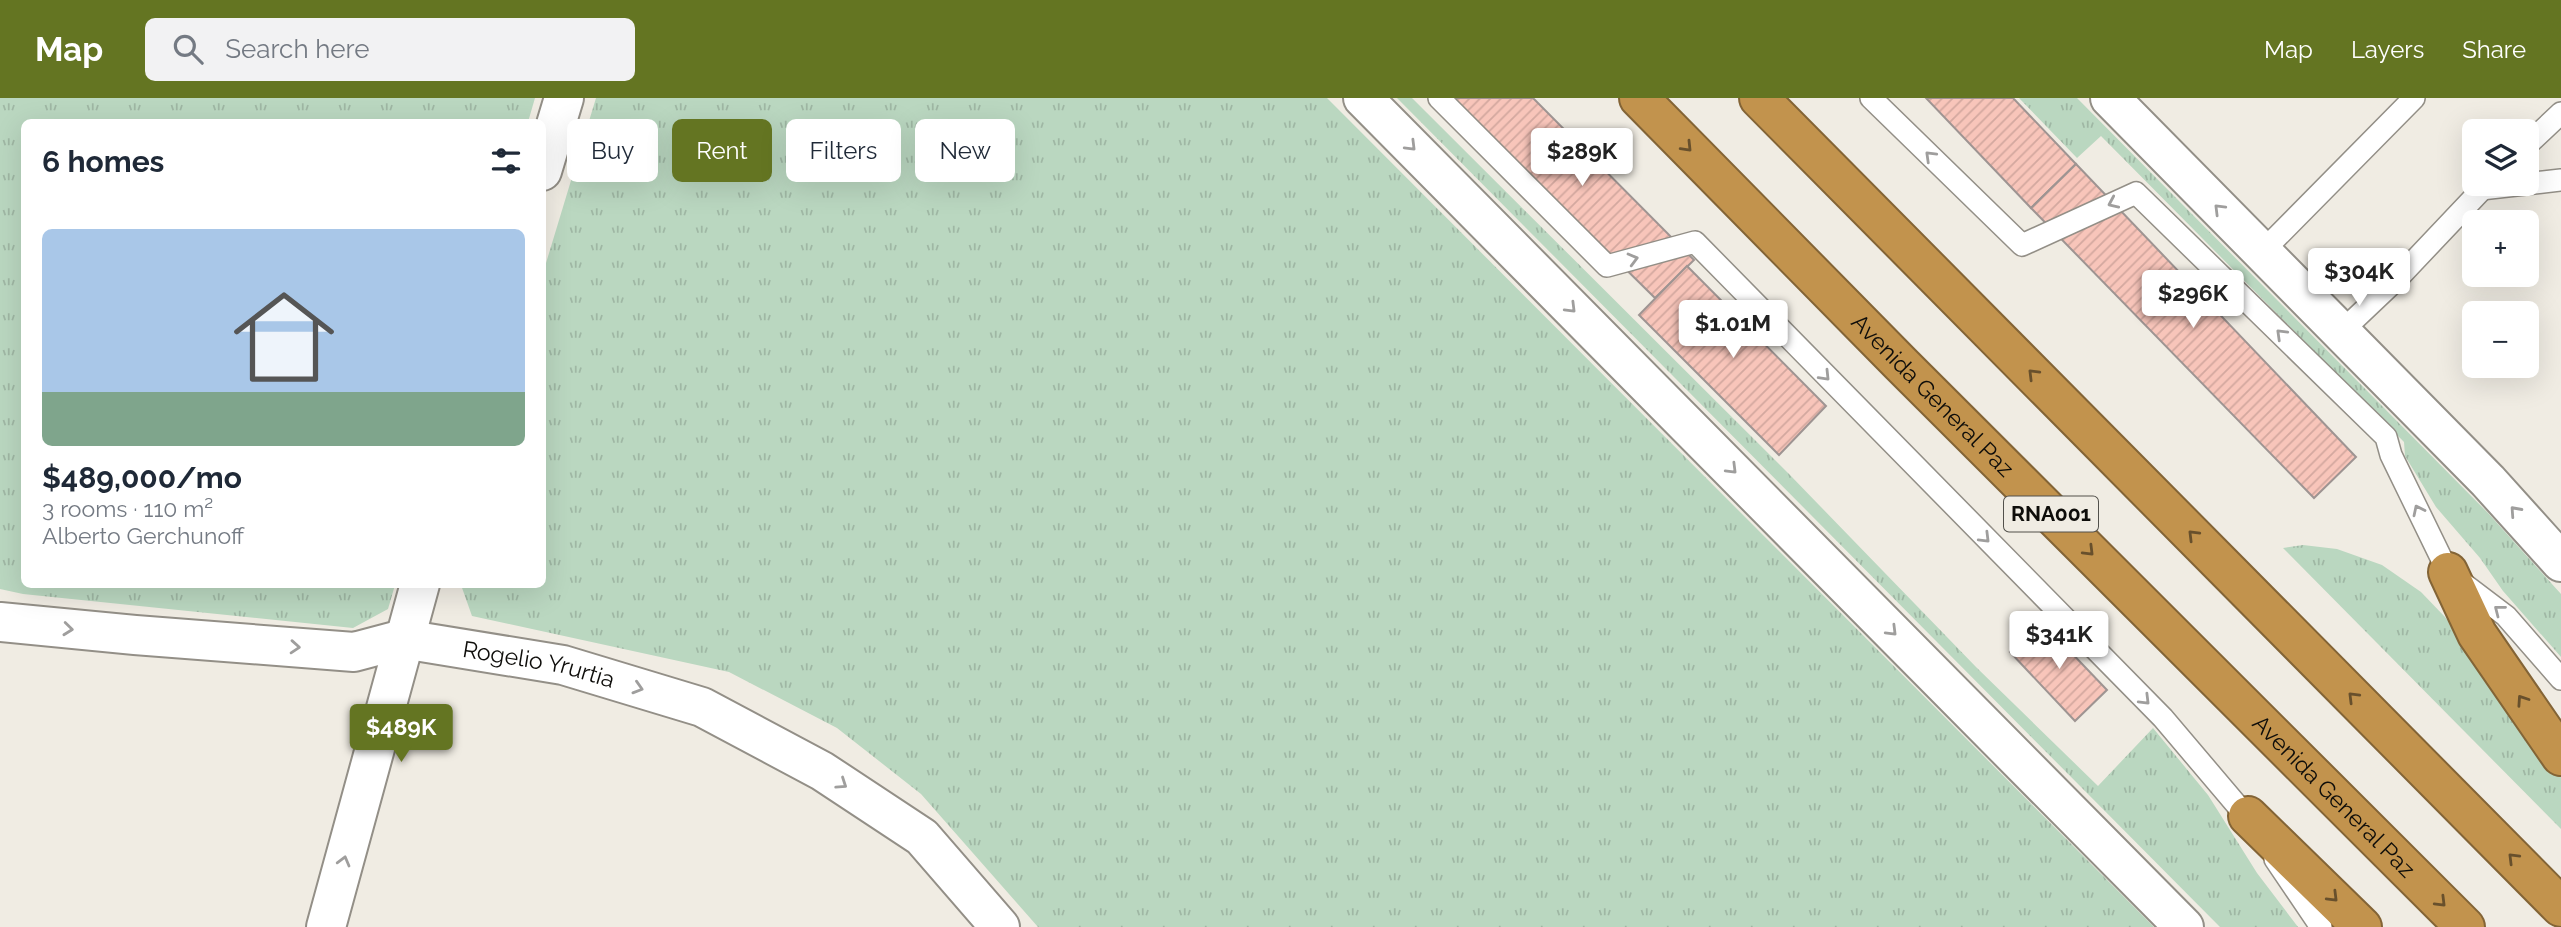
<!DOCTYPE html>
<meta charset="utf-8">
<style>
body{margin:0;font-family:Raleway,sans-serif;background:#f2f2f3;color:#1f2937;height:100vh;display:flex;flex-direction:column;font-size:26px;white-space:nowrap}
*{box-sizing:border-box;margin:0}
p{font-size:23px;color:#747a83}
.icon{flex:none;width:38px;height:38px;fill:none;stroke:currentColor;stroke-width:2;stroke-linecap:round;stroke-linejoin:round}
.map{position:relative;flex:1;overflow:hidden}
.details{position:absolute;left:21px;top:21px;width:525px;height:469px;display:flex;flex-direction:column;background:#fff;border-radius:10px;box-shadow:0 7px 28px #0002}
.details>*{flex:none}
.guide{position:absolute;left:567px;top:21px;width:665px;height:63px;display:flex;gap:14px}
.buttons{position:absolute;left:2462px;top:21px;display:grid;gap:14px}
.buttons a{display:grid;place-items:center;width:77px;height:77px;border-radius:10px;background:#fff;box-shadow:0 7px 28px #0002;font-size:35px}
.price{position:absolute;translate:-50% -60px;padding:0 16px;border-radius:7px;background:#fff;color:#222;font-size:23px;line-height:46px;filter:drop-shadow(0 2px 4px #0008)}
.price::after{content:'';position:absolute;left:50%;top:42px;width:21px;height:16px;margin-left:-10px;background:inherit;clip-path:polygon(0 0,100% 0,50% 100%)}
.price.active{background:#647522;color:#fff}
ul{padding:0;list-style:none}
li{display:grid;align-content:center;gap:14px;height:371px;padding:0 21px}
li+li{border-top:2px solid #e0e1e3}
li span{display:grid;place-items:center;height:217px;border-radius:10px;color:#555}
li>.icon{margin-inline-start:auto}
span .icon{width:126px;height:126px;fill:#fffc;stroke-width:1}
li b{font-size:30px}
h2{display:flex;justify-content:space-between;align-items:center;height:84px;padding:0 21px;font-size:30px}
.chip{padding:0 24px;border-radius:10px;background:#fff;box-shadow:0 7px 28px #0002;font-size:24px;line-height:63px}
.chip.active{background:#647522;color:#fff}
header{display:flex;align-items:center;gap:42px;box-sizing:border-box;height:98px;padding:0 35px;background:#647522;color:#fff}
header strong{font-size:33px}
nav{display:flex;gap:38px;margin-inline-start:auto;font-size:24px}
.search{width:490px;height:63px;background:#f2f2f3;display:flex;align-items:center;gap:18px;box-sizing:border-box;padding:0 24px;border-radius:10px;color:#747a83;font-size:26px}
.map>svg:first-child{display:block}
.grass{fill:url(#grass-tufts)}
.building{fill:url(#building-hatch);stroke:#9e9492;stroke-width:2}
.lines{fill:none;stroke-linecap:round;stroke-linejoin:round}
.lane-casing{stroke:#938f87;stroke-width:24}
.street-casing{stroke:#938f87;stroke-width:42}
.secondary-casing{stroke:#938f87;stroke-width:42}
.highway-casing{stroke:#836436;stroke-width:42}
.lane{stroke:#fff;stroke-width:21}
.street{stroke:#fff;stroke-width:38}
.secondary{stroke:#fff;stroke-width:38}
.highway{stroke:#c2934d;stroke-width:38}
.oneway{stroke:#9f9e9d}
.oneway2{stroke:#68502c}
.labels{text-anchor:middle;stroke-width:6;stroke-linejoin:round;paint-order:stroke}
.shield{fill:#f0ece3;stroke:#52504b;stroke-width:2}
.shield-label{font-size:21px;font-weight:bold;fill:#0e0d0a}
.street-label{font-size:23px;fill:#0e0d0a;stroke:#f0ece3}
</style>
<header>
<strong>Map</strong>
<div class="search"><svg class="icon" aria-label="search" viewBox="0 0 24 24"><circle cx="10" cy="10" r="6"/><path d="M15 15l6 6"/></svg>Search here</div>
<nav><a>Map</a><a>Layers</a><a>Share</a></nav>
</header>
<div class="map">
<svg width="2561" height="829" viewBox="0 0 2561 829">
<defs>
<pattern id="grass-tufts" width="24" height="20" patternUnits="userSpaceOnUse" patternTransform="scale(1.75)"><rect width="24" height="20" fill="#bad7c0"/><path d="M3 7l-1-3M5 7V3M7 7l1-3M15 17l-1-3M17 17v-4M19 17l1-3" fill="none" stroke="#9fb7a4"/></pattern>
<pattern id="building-hatch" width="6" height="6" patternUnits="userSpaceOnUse" patternTransform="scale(1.75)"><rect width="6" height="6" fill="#f8c5ba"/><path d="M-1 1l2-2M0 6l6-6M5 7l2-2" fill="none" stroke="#d3a89f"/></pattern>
</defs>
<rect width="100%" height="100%" fill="#f0ece3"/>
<g class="grass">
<polygon points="0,0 535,0 528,24 24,24 24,486 395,487 388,511 353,530 23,496 0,491"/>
<polygon points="596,0 1327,0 2154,829 1038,829 921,696 837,630 729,574 472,518 461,487 542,486 543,175"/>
<polygon points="1397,0 1412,0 1789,376 1977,570 2098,688 2153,630 2208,697 2257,775 2298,829 2220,829"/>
<polygon points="2019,0 2077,0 2488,415 2561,496 2561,559 2503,493 2480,460 2436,409 2405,358 2404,344 2101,38 2077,60"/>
<polygon points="2303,447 2337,451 2382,467 2421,494 2445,519 2479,561 2561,677 2561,731 2283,450"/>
</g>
<g class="building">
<polygon points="1452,0 1533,0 1694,162 1655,200"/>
<polygon points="1926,0 2013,0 2076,66 2031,110"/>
<polygon points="2076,66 2356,359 2314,400 2031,110"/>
<polygon points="1687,168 1826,308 1779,357 1639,217"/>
<polygon points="2042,524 2107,592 2075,623 2010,554"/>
</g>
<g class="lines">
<g class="lane-casing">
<g id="lane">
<polyline points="1439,0 1607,168 1695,144 2163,620 2252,725"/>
<polyline points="1871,0 2022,147 2136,95 2386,339 2391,357 2448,474 2506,518 2561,581"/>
<polyline points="2527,47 2561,15"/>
<polyline points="2481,91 2561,82"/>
<polyline points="2262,154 2414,0"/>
<polyline points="2341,234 2398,180 2487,86"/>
<polyline points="2275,761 2321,829"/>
</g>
</g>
<g class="street-casing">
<g id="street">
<polyline points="542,73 564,0"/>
<path id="s1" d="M0,524L135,537L354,554L403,541L563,567L702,609L822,673L922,739L1000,829"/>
<polyline points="326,829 420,486"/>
</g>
</g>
<g class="secondary-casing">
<g id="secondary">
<polyline points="1363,0 2184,829"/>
<polyline points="2110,0 2488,383 2561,464"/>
</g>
</g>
<g class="highway-casing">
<g id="highway">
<path id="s2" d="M1639,0L1901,266L2465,829"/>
<polyline points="1759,0 2561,809"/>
<polyline points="2448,474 2477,536 2561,658"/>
<polyline points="2248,718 2362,829"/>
</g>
</g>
<use href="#lane" class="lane"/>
<use href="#street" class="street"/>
<use href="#secondary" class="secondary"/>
<use href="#highway" class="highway"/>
</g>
<defs><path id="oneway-chevron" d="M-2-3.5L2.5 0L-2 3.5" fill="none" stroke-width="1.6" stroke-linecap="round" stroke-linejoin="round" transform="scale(1.75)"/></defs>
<g class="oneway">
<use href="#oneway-chevron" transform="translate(1411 48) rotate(45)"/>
<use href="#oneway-chevron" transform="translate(1930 58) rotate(-136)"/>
<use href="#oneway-chevron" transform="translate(2113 105) rotate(156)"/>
<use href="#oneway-chevron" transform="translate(2219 111) rotate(-135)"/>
<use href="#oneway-chevron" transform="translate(1633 161) rotate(-15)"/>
<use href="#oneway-chevron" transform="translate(1571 210) rotate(45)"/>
<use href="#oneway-chevron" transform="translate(2281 236) rotate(-136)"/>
<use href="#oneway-chevron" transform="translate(1825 278) rotate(46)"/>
<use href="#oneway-chevron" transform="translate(1732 371) rotate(45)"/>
<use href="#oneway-chevron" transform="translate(2418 412) rotate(-116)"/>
<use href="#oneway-chevron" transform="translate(2515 413) rotate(-132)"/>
<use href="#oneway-chevron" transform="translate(1985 440) rotate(45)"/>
<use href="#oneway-chevron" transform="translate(2499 512) rotate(-142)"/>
<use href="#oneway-chevron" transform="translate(68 531) rotate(6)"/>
<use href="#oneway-chevron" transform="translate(1892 533) rotate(45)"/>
<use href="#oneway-chevron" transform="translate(295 549) rotate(4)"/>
<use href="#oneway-chevron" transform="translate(638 590) rotate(17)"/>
<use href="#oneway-chevron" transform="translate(2145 602) rotate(45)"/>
<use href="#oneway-chevron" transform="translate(842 686) rotate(34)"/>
<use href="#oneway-chevron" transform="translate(344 763) rotate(-75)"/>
</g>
<g class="oneway2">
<use href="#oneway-chevron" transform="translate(1687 49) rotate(46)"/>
<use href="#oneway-chevron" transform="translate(2033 276) rotate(-135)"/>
<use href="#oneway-chevron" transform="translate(2193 437) rotate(-135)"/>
<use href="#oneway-chevron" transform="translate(2089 453) rotate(45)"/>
<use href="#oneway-chevron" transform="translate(2353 599) rotate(-135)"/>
<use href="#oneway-chevron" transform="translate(2522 602) rotate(-124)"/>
<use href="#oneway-chevron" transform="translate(2513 760) rotate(-135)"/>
<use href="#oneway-chevron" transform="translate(2333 799) rotate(45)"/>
<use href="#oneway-chevron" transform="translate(2441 804) rotate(45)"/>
</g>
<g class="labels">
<rect class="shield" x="2004" y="398.5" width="94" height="35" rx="5"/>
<g class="shield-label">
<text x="2051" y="423">RNA001</text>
</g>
<g class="street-label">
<text dy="8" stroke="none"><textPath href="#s2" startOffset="418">Avenida General Paz</textPath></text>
<text dy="8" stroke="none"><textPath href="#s1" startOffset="544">Rogelio Yrurtia</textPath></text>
<text dy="8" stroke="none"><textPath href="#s2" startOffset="985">Avenida General Paz</textPath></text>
</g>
</g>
</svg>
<div class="buttons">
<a><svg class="icon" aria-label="layers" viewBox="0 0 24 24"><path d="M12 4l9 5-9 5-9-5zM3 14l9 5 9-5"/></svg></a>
<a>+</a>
<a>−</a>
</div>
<b class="price" style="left:1582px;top:90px">$289K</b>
<b class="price" style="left:2359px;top:210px">$304K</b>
<b class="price" style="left:2193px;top:232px">$296K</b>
<b class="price" style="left:1733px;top:262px">$1.01M</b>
<b class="price" style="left:2059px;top:573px">$341K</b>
<b class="price active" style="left:401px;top:666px">$489K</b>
<div class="guide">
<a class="chip">Buy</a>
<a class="chip active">Rent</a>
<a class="chip">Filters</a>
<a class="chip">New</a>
</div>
<section class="details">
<h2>6 homes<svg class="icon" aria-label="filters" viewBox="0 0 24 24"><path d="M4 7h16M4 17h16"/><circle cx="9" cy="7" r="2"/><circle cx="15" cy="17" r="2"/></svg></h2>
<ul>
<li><span style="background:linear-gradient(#a9c7e8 75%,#7fa58c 0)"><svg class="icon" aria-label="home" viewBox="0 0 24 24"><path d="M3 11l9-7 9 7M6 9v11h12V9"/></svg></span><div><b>$489,000/mo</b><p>3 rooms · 110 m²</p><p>Alberto Gerchunoff</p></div></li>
</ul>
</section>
</div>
